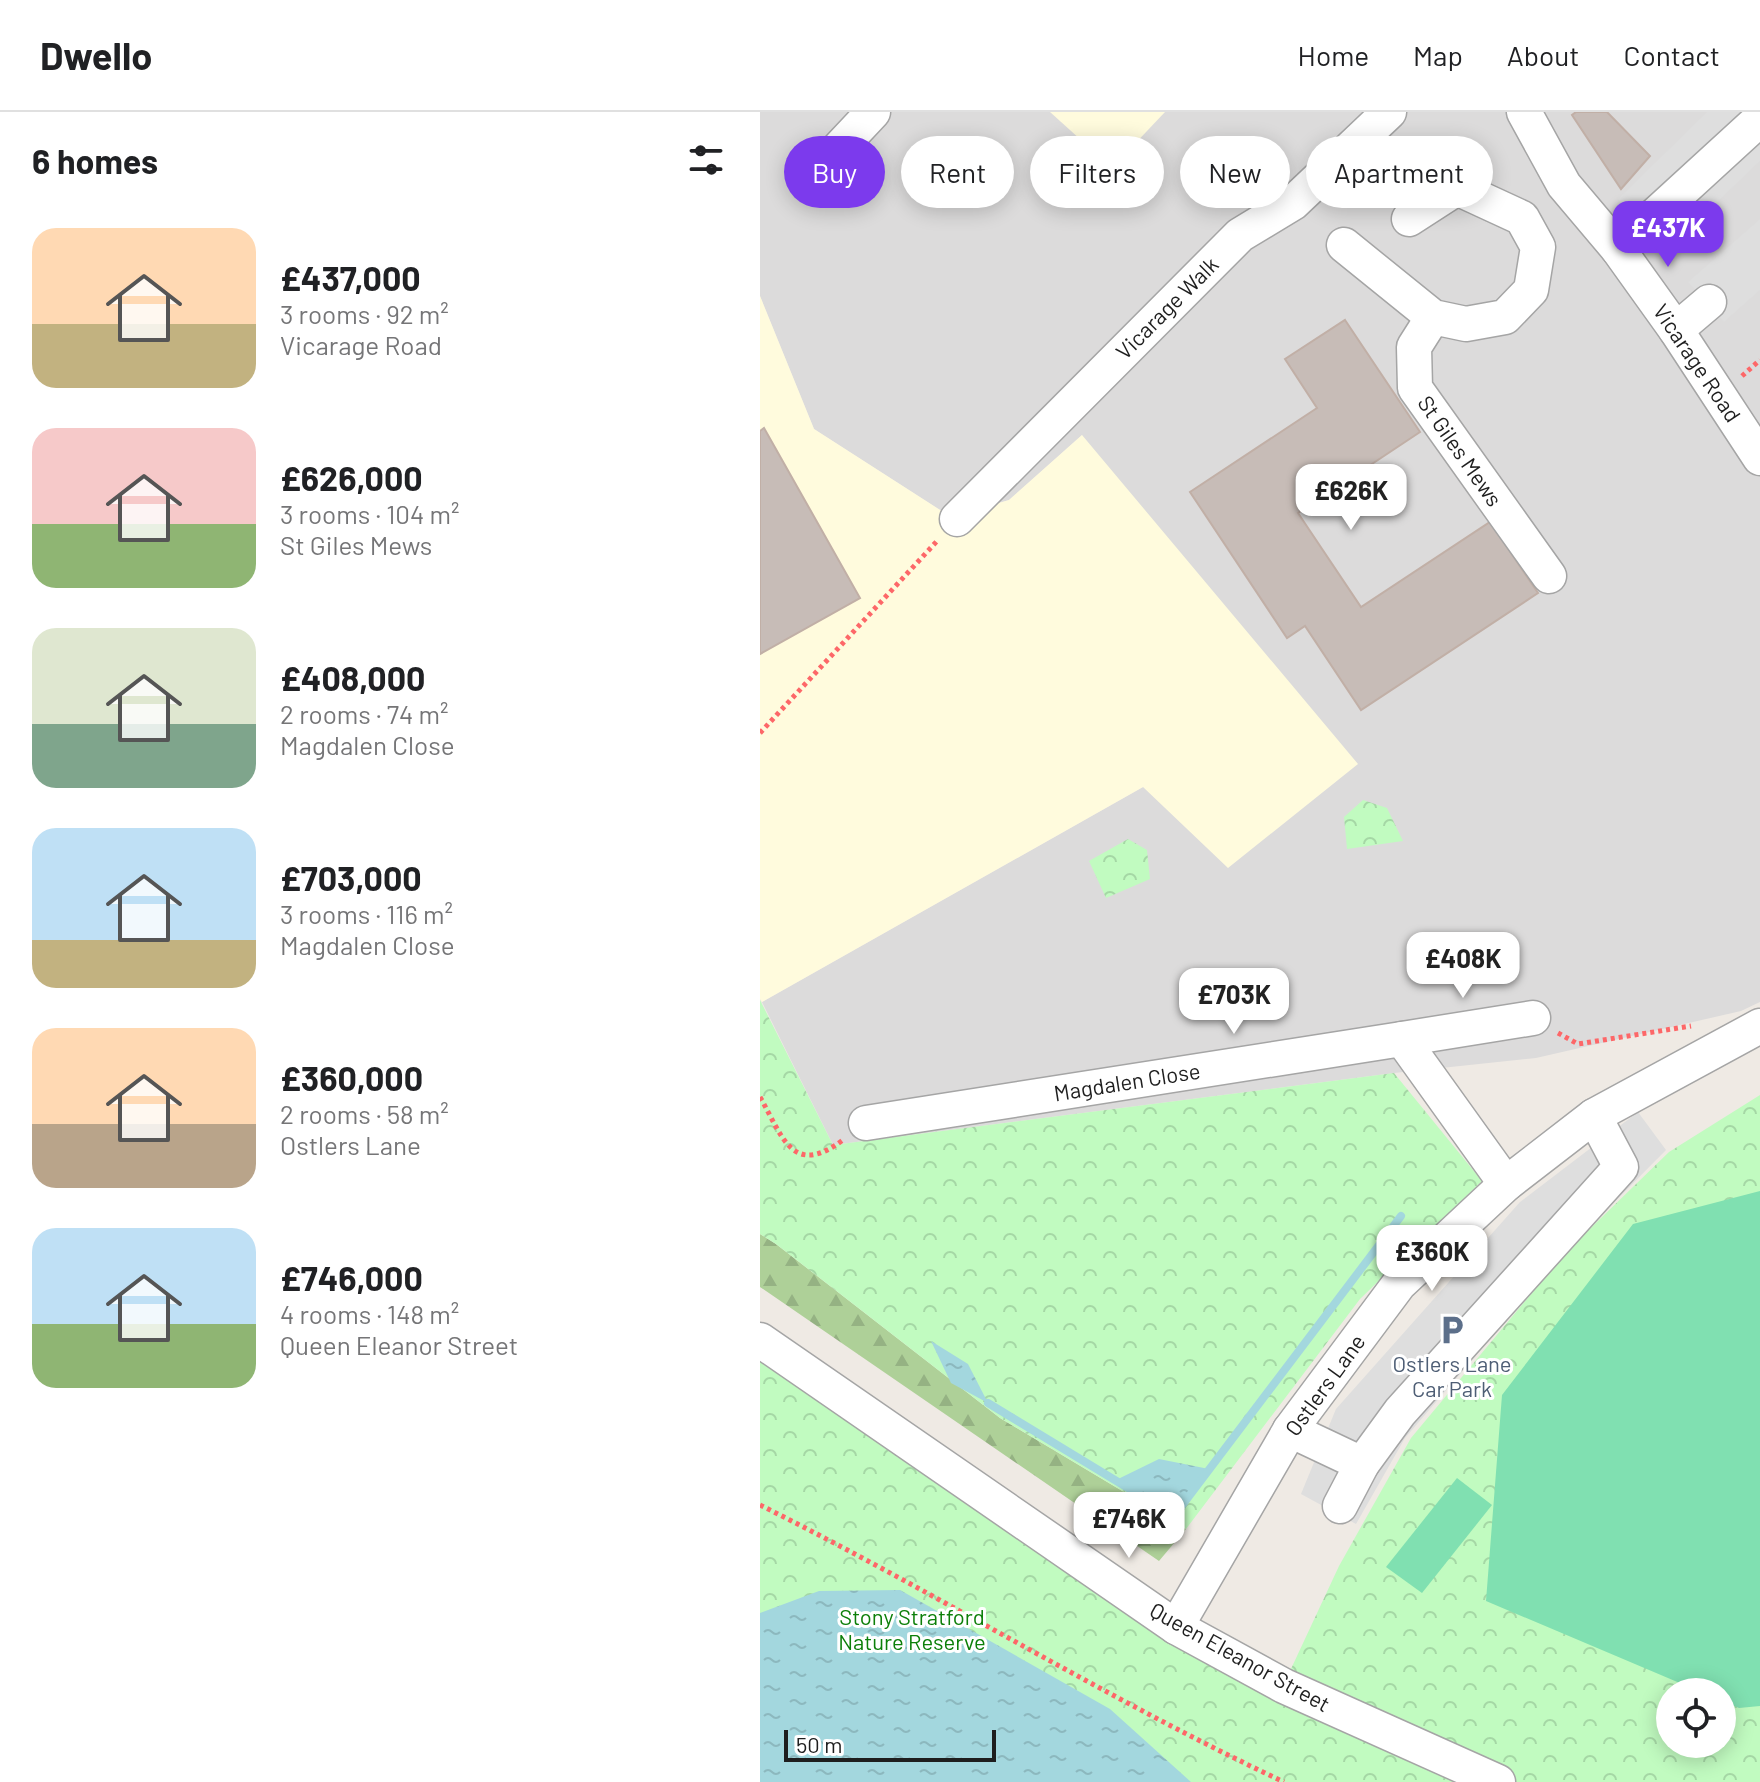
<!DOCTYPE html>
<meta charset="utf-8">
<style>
body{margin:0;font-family:Barlow,sans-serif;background:#f2f2f2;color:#202124;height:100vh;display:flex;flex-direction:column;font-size:30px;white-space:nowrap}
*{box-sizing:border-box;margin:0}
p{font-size:26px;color:#757577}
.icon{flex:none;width:44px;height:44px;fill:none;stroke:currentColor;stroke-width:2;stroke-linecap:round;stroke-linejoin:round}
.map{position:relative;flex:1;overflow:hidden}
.panel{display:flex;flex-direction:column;background:#fff;width:760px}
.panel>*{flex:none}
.guide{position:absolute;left:24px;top:24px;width:760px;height:72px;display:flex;gap:16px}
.controls{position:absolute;left:896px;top:1566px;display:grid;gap:16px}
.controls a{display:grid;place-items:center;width:80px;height:80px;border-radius:50%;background:#fff;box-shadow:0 4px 20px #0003;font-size:40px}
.scale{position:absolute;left:24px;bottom:20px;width:212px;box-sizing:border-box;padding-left:8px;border:4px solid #1e1e1e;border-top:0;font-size:22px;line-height:28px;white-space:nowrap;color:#1e1e1e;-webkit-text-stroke:6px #fff;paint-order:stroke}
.price{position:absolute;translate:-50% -68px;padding:0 18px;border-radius:16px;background:#fff;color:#222;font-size:26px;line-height:52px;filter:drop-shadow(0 2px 4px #0008)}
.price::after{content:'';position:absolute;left:50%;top:48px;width:24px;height:18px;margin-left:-12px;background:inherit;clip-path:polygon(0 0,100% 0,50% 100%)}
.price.active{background:#7c3aed;color:#fff}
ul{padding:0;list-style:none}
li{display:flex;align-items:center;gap:24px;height:200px;padding:0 32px}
li span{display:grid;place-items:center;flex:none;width:224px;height:160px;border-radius:24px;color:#555}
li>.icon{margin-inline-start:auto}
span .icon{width:96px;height:96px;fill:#fffc;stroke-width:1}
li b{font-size:34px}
h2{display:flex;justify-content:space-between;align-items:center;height:96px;padding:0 32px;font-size:34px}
.chip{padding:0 28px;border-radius:36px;background:#fff;box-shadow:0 4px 20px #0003;font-size:28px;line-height:72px}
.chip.active{background:#7c3aed;color:#fff}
header{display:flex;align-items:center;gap:48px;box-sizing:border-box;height:112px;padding:0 40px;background:#fff;border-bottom:2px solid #e0e0e0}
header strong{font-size:38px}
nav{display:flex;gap:44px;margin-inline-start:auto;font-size:28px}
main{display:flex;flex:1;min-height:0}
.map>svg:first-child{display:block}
.residential{fill:#dcdbdb}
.education{fill:#fffbdd}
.forest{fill:url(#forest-firs)}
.park{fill:url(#park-crowns);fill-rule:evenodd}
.pitch{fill:#80e0b1}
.parking{fill:#dedede}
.water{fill:url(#water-ripples)}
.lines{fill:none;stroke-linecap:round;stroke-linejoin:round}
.stream{stroke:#a3d7de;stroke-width:8}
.building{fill:#c7bcb7;stroke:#c1afa6;stroke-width:2}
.minor-casing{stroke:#a5a5a5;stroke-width:37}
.path{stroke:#fd6768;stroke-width:5;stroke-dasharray:4 4;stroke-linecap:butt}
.minor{stroke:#fff;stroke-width:34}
.labels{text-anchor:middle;stroke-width:6;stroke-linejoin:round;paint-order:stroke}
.street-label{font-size:22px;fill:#1e1e1e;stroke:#fff}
.service-label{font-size:22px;fill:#4e5e75;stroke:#fff}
.park-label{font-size:22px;fill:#0c7f09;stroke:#fff}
</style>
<header>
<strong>Dwello</strong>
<nav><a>Home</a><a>Map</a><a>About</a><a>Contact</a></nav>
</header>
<main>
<section class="panel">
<h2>6 homes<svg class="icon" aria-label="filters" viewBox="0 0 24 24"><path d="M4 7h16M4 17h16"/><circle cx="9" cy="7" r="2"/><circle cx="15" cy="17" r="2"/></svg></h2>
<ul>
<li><span style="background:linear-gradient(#ffd9b3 60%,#c2b280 0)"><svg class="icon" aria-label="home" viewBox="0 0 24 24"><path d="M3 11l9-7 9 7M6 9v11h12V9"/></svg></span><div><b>£437,000</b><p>3 rooms · 92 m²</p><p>Vicarage Road</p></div></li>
<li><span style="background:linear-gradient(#f6c9c9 60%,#8fb573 0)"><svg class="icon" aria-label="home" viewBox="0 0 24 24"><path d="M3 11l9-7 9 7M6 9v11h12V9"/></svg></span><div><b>£626,000</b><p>3 rooms · 104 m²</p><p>St Giles Mews</p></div></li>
<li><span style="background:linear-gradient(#dfe7d0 60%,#7fa58c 0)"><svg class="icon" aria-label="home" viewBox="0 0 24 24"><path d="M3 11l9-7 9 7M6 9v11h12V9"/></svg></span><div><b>£408,000</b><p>2 rooms · 74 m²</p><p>Magdalen Close</p></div></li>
<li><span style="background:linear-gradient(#bfe0f5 70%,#c2b280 0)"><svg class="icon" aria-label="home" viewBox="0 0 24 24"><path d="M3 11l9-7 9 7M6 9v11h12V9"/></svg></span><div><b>£703,000</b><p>3 rooms · 116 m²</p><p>Magdalen Close</p></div></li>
<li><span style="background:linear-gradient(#ffd9b3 60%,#b9a48a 0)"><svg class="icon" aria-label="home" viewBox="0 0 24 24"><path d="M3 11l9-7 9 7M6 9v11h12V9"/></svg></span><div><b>£360,000</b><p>2 rooms · 58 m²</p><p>Ostlers Lane</p></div></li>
<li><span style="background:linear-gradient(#bfe0f5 60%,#8fb573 0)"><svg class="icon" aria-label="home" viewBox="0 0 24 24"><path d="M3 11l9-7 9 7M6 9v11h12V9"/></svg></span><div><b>£746,000</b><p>4 rooms · 148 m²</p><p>Queen Eleanor Street</p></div></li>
</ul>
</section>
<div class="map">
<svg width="1000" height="1670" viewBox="0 0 1000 1670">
<defs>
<pattern id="forest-firs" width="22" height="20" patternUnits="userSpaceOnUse" patternTransform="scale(2)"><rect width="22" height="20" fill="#aed098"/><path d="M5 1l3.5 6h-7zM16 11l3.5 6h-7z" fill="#95b283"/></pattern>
<pattern id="park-crowns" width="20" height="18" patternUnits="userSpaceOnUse" patternTransform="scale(2)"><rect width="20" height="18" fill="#c1fbc0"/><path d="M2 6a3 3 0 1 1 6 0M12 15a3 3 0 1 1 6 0" fill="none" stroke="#a5d7a5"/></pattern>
<pattern id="water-ripples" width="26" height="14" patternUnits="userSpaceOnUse" patternTransform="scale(2)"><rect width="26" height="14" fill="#a3d7de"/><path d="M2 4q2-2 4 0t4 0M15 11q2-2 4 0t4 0" fill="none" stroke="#8cb8be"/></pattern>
</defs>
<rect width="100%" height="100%" fill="#efeae4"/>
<polygon class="residential" points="0,0 1000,0 1000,890 981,899 776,946 634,961 73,1033 2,890 383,675 322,323 249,388 191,405 54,317 0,184"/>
<g class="education">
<polygon points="290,0 405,0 352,56"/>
<polygon points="0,184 54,317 191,405 249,388 322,323 598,652 468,756 383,675 2,890 0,887"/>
</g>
<polygon class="forest" points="0,1122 16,1132 240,1306 426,1417 399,1449 0,1175"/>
<g class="park">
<polygon points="603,688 627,696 643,729 587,737 584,705"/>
<polygon points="368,727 387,738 390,767 346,786 329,749"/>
<polygon points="0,888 73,1033 634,961 722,1069 600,1187 426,1417 240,1306 16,1132 0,1122"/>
<path d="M1000,983V1670H0V1228L523,1574L579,1454L651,1326L806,1140L909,1040ZM910,1580H962V1632H910Z"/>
</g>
<g class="pitch">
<polygon points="1000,1079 1000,1594 979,1596 962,1589 962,1580 941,1580 726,1489 742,1283 873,1112"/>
<polygon points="697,1366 732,1393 662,1481 626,1455"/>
</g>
<g class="parking">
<polygon points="947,0 1000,0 1000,49 902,143 858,87"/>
<polygon points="1000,107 1000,178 964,210 928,170"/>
<polygon points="878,1000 906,1038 806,1139 645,1326 596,1412 541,1382 576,1297 760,1090"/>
</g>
<g class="water">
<polygon points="171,1229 208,1252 228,1291 191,1271"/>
<polygon points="399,1347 449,1357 414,1404 356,1368"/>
<polygon points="140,1478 350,1597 431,1670 0,1670 0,1501 59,1479"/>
</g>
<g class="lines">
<g class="stream">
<polyline points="228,1291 396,1393"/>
<polyline points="411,1402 414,1404 641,1104"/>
</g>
</g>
<g class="building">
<polygon points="816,0 847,0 890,44 861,77 812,3"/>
<polygon points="585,208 660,320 538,401 601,495 730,410 778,481 601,598 545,514 527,526 430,380 557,296 525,247"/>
<polygon points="4,316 100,486 0,542 0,319"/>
</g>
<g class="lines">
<g class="minor-casing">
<g id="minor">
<polyline points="764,0 804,73 858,137 916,218 1000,346"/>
<polyline points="51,66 113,0"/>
<polyline points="584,133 673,205 706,212 745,205 771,178 778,135 762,106 697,76 649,107"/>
<polyline points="858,137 1000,7"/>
<polyline points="673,205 654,235 655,276 789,464"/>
<polyline points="916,218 949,190"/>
<polyline points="197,407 480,123 533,91 629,0"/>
<polyline points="642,927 773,906"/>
<polyline points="106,1011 642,927 746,1072"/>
<polyline points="0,1228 416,1515 524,1574 738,1670"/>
<polyline points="530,1318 602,1352"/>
<polyline points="580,1394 602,1352 640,1300 861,1055 834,1004"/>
<polyline points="416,1515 530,1318 639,1172 746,1072 834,1004 1000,914"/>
</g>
</g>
<g class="path">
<polyline points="982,264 1000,248"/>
<polyline points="0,621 178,428"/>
<polyline points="798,921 818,932 931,914"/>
<path d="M0,985C23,1025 32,1066 83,1028"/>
<path d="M0,1393C177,1481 345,1586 524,1670"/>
</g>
<use href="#minor" class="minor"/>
</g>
<defs>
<g id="parking-bare" transform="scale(2.4)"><path d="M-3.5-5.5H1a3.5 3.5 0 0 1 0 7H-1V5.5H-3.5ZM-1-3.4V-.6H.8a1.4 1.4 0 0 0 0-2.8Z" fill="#5c6f8a" stroke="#fff" stroke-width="2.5" paint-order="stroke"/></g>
</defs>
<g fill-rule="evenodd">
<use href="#parking-bare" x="692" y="1218"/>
</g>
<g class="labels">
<g class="street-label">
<text transform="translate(407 196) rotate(-45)" y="8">Vicarage Walk</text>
<text transform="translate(937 251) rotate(56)" y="8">Vicarage Road</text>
<text transform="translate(700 339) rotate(55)" y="8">St Giles Mews</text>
<text transform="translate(367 970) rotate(-9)" y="8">Magdalen Close</text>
<text transform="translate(565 1273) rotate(-54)" y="8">Ostlers Lane</text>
<text transform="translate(480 1545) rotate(29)" y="8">Queen Eleanor Street</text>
</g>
<g class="service-label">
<text x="692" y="1260">Ostlers Lane<tspan x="692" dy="25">Car Park</tspan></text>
</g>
<g class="park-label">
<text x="152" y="1513">Stony Stratford<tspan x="152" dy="25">Nature Reserve</tspan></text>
</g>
</g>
</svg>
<div class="controls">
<a><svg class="icon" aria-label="locate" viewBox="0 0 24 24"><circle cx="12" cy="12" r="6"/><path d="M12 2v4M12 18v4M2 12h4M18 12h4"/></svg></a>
</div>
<div class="scale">50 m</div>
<b class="price active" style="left:908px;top:157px">£437K</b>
<b class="price" style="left:591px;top:420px">£626K</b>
<b class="price" style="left:703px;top:888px">£408K</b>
<b class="price" style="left:474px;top:924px">£703K</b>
<b class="price" style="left:672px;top:1181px">£360K</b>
<b class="price" style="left:369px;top:1448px">£746K</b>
<div class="guide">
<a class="chip active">Buy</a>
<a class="chip">Rent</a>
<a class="chip">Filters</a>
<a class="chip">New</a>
<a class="chip">Apartment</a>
</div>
</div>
</main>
